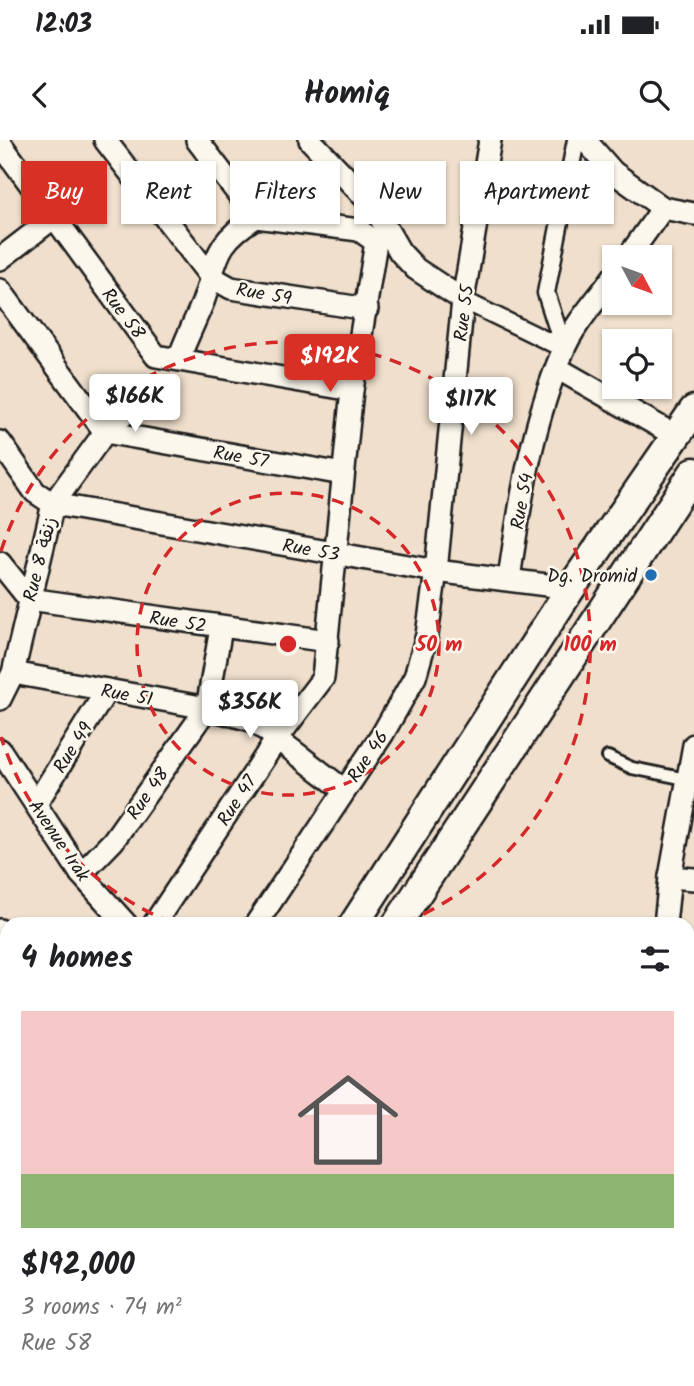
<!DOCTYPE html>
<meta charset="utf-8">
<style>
body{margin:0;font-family:Kalam,"Playpen Sans Arabic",sans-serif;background:#f2f2f2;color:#202124;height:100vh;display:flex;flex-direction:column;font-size:26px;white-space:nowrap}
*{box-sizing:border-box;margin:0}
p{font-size:23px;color:#757577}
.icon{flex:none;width:38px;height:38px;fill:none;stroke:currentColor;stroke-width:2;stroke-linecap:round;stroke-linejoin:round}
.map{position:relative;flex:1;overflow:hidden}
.sheet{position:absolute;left:0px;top:777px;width:695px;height:469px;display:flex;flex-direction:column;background:#fff;border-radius:21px 21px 0 0;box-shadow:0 2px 5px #0004}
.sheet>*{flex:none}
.banner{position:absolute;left:21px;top:21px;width:653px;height:63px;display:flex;gap:14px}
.needle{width:46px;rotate:131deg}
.controls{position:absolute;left:602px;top:105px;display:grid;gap:14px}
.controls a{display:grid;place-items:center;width:70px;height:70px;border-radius:0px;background:#fff;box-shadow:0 2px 5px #0004;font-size:35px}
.price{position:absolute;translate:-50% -60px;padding:0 16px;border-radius:7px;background:#fff;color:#222;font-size:23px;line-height:46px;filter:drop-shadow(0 2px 4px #0008)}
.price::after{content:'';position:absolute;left:50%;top:42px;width:21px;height:16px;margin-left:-10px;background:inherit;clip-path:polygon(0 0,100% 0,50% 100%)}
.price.current{background:#d93025;color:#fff}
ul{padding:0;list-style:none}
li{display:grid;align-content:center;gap:14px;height:371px;padding:0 21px}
li span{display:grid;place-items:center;height:217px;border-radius:0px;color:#555}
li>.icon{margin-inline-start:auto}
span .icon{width:126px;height:126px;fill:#fffc;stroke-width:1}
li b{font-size:30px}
h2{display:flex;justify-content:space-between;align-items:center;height:84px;padding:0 21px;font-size:30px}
.pill{padding:0 24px;border-radius:0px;background:#fff;box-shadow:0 2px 5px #0004;font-size:24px;line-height:63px}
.pill.current{background:#d93025;color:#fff}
.status{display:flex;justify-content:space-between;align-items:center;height:49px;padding:0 35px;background:#fff;direction:ltr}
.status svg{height:19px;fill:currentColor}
header{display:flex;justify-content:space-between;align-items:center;height:91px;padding:0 21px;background:#fff;font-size:32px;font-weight:700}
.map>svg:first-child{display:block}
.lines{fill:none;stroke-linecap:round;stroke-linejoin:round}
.service-casing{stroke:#1c1c1c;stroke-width:16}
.pedestrian-casing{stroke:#1c1c1c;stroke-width:21}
.minor-casing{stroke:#1c1c1c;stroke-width:26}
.secondary-casing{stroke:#1c1c1c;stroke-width:33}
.service{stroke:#fbf7ec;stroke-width:10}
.pedestrian{stroke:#fbf7ec;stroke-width:16}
.minor{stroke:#fbf7ec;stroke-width:21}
.secondary{stroke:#fbf7ec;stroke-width:28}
.ring{fill:none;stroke:#d62828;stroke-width:3.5;stroke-dasharray:12 9}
.poi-dot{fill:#1f6fb2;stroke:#fbf7ec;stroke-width:2.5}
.labels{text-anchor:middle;stroke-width:5;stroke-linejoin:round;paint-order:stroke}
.street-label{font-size:19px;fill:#1c1c1c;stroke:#fbf7ec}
.poi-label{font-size:19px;fill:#1c1c1c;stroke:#fbf7ec;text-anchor:end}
.centre{fill:#d62828;stroke:#fbf7ec;stroke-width:3.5}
.ring-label{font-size:21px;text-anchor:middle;font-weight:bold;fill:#d62828;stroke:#fbf7ec;stroke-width:5;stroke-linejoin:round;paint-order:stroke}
</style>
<div class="status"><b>12:03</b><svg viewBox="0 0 49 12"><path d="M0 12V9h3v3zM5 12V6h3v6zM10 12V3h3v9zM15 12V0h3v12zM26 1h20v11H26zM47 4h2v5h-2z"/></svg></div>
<header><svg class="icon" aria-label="back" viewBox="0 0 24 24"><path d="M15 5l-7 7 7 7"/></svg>Homiq<svg class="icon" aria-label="search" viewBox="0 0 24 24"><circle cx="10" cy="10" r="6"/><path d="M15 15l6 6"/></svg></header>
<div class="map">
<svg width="694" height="1246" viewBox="0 0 694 1246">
<rect width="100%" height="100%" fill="#efdfcc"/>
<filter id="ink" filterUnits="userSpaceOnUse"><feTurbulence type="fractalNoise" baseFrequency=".0143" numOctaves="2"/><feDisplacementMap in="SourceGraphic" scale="14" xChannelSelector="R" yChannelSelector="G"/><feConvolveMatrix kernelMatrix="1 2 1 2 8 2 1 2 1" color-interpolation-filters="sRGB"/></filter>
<g filter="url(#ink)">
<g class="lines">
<g class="service-casing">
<polyline id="service" points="608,617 632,628 686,639"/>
</g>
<g class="pedestrian-casing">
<g id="pedestrian">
<polyline points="463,160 564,209"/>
<polyline points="564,209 546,153 576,0"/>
</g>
</g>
<g class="minor-casing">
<g id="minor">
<polyline points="105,0 210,136 231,148 367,169"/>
<polyline points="197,0 256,77 359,90 376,102"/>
<polyline points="310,0 374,67 400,112 416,129 463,160"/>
<polyline points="585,0 613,32 663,68 694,74"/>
<polyline points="0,3 156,216 352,250"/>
<polyline points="628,117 663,68"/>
<polyline points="0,119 53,78"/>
<polyline points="0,150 105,292 343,334"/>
<path d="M179,218C186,199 195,181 203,162C219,118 212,105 256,77"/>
<polyline points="557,228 676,296"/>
<polyline points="0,302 35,352 53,364 436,431 571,448"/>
<polyline points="0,423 29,459 328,501"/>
<path d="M509,439C520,361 532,284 563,211C574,184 597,160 614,136"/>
<polyline points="13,533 207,568 254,581 344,650"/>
<polyline points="0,559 13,533 53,364 105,292 136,264"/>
<polyline points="0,610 81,734 126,784"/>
<polyline points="36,664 107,550"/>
<polyline points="81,734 113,701 207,568 221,488"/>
<polyline points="670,737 694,739"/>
<polyline points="154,784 276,600 323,538 352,250 376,102"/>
<polyline points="256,784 382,595 415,537 427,495 436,431 463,160 490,0"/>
<polyline points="665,784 670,737 694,605"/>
<polyline points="0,790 7,800"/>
<polyline points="688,828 694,829"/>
<polyline points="0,906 7,901"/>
<polyline points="0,959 3,999 0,1014"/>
<polyline points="0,1041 7,1048"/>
<polyline points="688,1046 694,1046"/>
<polyline points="64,1246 64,1239"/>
<polyline points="622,1246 623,1239"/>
</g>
</g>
<g class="secondary-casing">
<g id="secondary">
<polyline points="354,784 571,448 694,270"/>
<polyline points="397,784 694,332"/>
<polyline points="151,1246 152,1239"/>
<polyline points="184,1246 184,1239"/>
</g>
</g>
<use href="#service" class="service"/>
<use href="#pedestrian" class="pedestrian"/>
<use href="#minor" class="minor"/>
<use href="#secondary" class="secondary"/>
</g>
</g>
<g class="ring">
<circle cx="288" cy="504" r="151"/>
<path d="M172 783A302 302 0 0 1 1 597M1 411A302 302 0 1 1 404 783"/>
</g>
<circle class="poi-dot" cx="651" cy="435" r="7"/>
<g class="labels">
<g class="street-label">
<text transform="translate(264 153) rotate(10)" y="7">Rue 59</text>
<text transform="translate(124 173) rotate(53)" y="7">Rue 58</text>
<text transform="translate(463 173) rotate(-83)" y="7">Rue 55</text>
<text transform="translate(241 316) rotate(10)" y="7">Rue 57</text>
<text transform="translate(521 361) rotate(-80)" y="7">Rue 54</text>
<text transform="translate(311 409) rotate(10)" y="7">Rue 53</text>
<text transform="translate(39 419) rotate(-76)" y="7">Rue 8 زنقة</text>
<text transform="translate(178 481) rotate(9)" y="7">Rue 52</text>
<text transform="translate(127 554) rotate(10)" y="7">Rue 51</text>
<text transform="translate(72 607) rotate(-58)" y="7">Rue 49</text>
<text transform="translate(367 616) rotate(-56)" y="7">Rue 46</text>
<text transform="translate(147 653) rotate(-55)" y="7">Rue 48</text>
<text transform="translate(236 660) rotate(-57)" y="7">Rue 47</text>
<text transform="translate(60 700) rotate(56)" y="7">Avenue Irak</text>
</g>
<g class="poi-label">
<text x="637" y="442">Dg. Dromid</text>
</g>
</g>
<circle cx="288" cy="504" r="10" class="centre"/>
<g class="ring-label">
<text x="439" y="511">50 m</text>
<text x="590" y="511">100 m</text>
</g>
</svg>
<div class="controls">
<a><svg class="needle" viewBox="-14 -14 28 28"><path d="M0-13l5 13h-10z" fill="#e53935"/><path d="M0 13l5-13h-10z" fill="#757577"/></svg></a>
<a><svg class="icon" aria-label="locate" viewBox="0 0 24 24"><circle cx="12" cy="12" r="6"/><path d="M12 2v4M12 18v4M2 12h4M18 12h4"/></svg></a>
</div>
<b class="price current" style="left:330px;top:254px">$192K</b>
<b class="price" style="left:135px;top:294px">$166K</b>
<b class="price" style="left:471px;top:297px">$117K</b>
<b class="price" style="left:250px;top:600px">$356K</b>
<div class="banner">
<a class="pill current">Buy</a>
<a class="pill">Rent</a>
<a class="pill">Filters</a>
<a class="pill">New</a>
<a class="pill">Apartment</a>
</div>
<section class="sheet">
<h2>4 homes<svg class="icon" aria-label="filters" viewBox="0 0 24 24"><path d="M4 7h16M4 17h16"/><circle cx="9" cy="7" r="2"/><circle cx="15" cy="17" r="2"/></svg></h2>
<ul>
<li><span style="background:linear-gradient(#f6c9c9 75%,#8fb573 0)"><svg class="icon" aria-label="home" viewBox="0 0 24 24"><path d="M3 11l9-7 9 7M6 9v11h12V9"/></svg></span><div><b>$192,000</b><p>3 rooms · 74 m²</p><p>Rue 58</p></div></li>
</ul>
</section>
</div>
